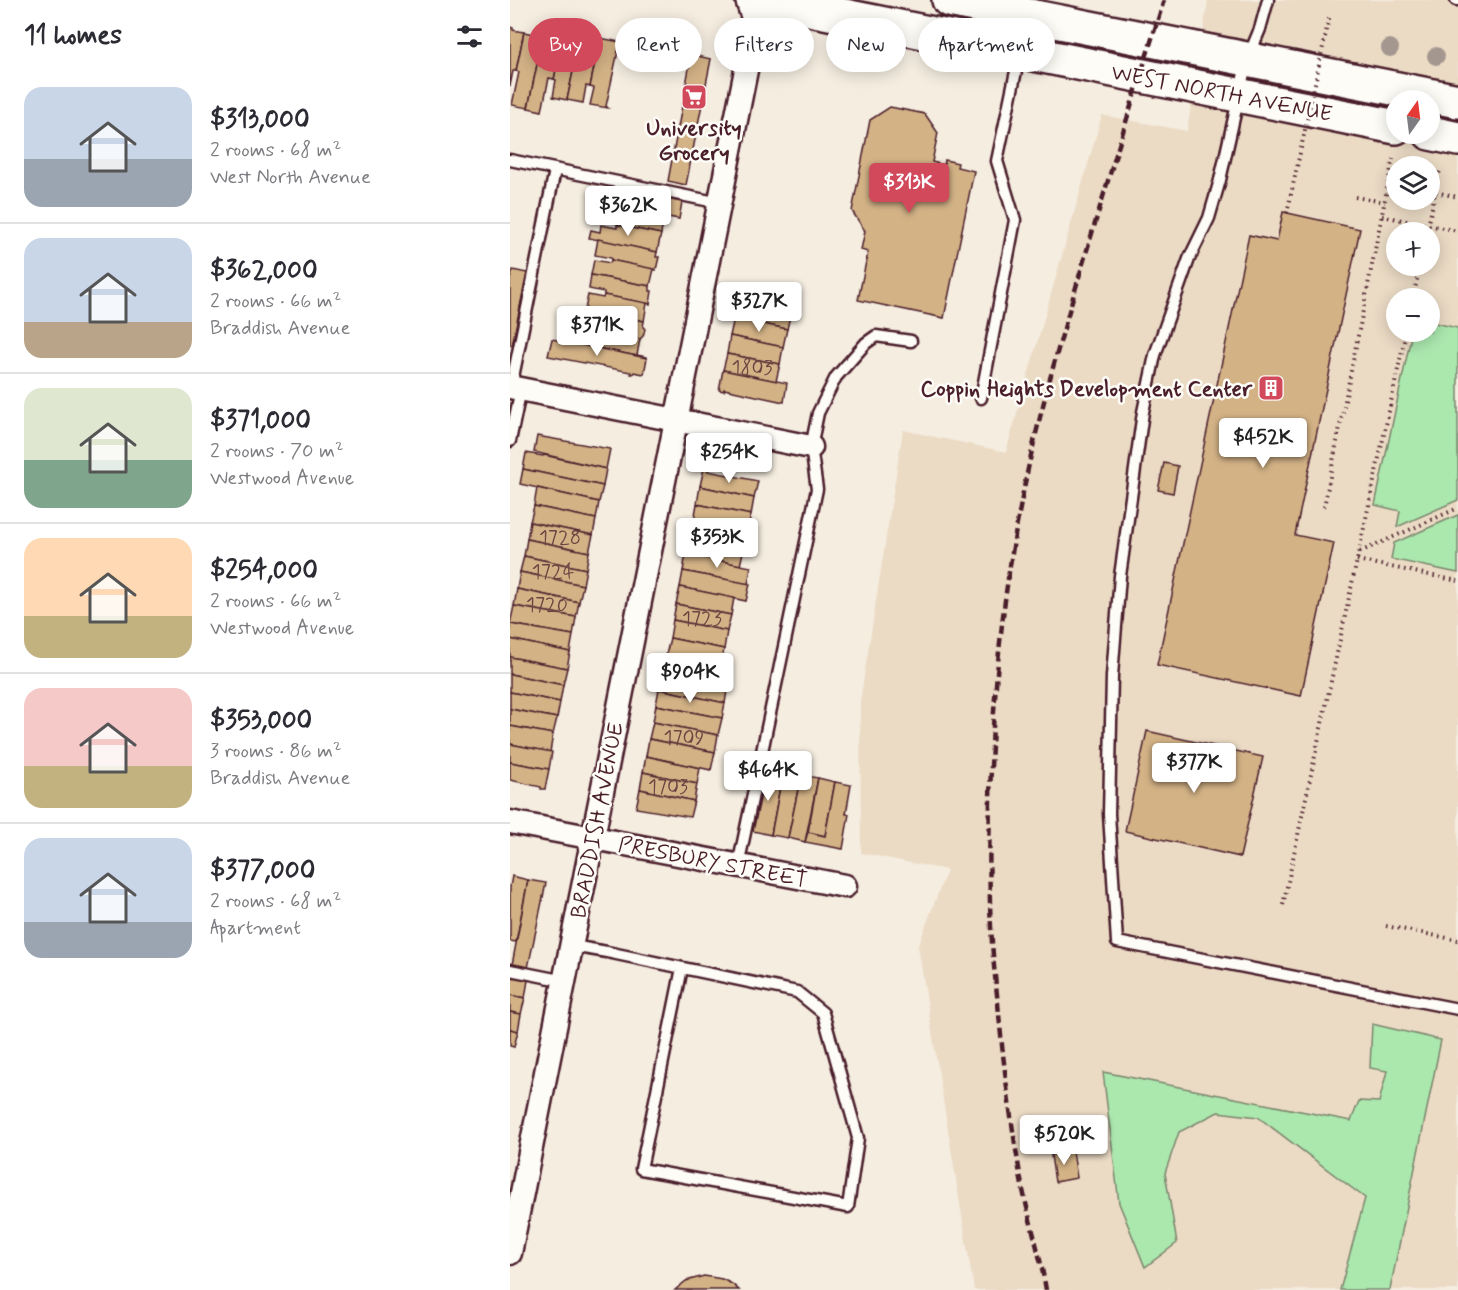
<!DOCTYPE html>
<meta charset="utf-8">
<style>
body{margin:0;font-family:Mynerve,sans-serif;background:#f7f7f7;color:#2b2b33;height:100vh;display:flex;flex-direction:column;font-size:22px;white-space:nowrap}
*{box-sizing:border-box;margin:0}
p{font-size:20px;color:#7c7c81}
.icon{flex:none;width:33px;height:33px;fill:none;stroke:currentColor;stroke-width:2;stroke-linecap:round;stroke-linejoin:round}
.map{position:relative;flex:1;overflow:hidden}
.panel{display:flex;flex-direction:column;background:#fff;width:510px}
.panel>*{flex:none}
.banner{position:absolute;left:18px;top:18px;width:570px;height:54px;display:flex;gap:12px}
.needle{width:39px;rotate:14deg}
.buttons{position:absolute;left:876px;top:90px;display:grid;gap:12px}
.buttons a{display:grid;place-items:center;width:54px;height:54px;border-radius:50%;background:#fff;box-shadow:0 3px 15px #0003;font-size:30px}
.price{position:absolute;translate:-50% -51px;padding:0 14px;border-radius:6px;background:#fff;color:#222;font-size:20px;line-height:39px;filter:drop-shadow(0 2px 3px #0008)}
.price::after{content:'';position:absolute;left:50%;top:36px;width:18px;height:14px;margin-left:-9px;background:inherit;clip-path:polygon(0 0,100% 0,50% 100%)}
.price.active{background:#d1495b;color:#fff}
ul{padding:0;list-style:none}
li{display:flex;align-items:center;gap:18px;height:150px;padding:0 24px}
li+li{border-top:2px solid #e1e1e2}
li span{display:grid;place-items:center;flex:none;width:168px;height:120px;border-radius:18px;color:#555}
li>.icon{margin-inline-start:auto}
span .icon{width:72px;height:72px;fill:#fffc;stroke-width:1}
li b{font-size:26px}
h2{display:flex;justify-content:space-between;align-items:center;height:72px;padding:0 24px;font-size:26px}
.tag{padding:0 21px;border-radius:27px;background:#fff;box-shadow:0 3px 15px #0003;font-size:21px;line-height:54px}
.tag.active{background:#d1495b;color:#fff}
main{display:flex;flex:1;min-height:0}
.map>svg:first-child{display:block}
.built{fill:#ebdbc5;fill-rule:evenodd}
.green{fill:#abe8ae;stroke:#7a846c;stroke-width:1.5}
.building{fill:#d3b286;stroke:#4a1f2b;stroke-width:1.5}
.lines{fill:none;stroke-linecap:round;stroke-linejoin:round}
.lane-casing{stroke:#4a1f2b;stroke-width:15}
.street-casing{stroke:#4a1f2b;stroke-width:27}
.primary-casing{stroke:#4a1f2b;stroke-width:38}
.path{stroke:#4a1f2b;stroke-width:4;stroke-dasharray:1.5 4.5;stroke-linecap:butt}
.lane{stroke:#fdfcf7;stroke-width:10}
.street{stroke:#fdfcf7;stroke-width:22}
.primary{stroke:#fdfcf7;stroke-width:33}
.rail{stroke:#4a1f2b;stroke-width:4.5;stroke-dasharray:9 4.5;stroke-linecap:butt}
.path-bridge{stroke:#4a1f2b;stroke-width:4;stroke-dasharray:1.5 4.5;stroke-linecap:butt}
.tree{fill:#a4978f}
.labels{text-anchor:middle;stroke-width:5;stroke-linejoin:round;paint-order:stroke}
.number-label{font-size:20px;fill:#6c4442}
.street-label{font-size:22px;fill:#4a1f2b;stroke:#fdfcf7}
.poi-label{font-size:22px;font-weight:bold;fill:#4a1f2b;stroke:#fdfcf7}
</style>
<main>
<section class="panel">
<h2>11 homes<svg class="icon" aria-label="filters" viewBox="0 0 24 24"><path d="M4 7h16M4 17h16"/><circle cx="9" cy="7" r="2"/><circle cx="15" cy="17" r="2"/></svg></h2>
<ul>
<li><span style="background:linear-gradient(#c9d6e8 60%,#9aa5b1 0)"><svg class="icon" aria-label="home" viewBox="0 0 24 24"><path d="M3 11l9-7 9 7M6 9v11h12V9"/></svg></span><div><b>$313,000</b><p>2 rooms · 68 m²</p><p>West North Avenue</p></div></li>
<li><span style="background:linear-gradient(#c9d6e8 70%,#b9a48a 0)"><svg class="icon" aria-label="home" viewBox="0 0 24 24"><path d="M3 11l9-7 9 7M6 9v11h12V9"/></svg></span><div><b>$362,000</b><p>2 rooms · 66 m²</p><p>Braddish Avenue</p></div></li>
<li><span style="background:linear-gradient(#dfe7d0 60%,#7fa58c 0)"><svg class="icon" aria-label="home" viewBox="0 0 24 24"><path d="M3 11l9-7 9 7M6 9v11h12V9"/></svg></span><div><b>$371,000</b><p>2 rooms · 70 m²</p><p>Westwood Avenue</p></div></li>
<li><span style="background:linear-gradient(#ffd9b3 65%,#c2b280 0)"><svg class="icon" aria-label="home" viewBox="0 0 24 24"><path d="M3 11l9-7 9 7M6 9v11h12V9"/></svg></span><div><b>$254,000</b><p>2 rooms · 66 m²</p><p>Westwood Avenue</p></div></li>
<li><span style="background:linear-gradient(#f6c9c9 65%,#c2b280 0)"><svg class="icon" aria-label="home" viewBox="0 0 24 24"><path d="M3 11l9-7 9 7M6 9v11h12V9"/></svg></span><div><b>$353,000</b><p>3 rooms · 86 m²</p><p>Braddish Avenue</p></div></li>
<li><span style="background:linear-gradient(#c9d6e8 70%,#9aa5b1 0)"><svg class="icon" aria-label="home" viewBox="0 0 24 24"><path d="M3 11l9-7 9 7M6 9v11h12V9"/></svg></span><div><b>$377,000</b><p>2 rooms · 68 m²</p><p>Apartment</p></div></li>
</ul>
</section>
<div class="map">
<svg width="948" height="1290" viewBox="0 0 948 1290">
<rect width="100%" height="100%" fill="#f5ede0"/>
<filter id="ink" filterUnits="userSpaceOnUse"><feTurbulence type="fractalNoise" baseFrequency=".0167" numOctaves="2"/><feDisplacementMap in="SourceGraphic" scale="12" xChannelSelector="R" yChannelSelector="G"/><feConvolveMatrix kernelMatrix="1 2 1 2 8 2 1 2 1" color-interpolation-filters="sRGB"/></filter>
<g filter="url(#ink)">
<path class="built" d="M698,0H948V1290H464L408,946L437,870L351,853L350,702L393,430L496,452L592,115L677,131ZM886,100H920V134H886ZM886,166H920V200H886ZM886,232H920V266H886ZM886,298H920V332H886Z"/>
<g class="green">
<polygon points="920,322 948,328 948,500 887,527 890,511 865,505 902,332 920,332"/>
<polygon points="948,515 948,573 881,559 884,543"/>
<polygon points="862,1024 931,1040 880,1290 830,1290 855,1198 748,1117 708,1112 669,1132 655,1173 667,1243 635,1267 609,1203 593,1072 841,1121 849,1101 869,1102 877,1071 860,1068"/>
</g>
<g class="building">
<polygon points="0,27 3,28 3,30 14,32 6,71 3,71 0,86"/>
<polygon points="54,30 71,34 57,100 43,97 46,80 44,79"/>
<polygon points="14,32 33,36 18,108 2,105 9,72 6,71"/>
<polygon points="71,34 90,38 80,87 76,86 73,103 57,100"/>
<polygon points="33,36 52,40 44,79 39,78 32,111 18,108"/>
<polygon points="90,38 110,42 96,106 98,108 80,105 84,88 80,87"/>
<polygon points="183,55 201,59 176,185 158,181 180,63 182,64"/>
<polygon points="380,107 415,114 428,133 422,162 434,165 435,160 448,163 447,167 464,171 434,318 348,300 358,252 351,250 355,231 342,211 360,120"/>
<polygon points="98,188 172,202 169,219 95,205"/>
<polygon points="95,205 154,217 151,234 107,225 108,223 92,220"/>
<polygon points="773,212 850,229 785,535 824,543 791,696 647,665 739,235 767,241"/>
<polygon points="91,225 107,228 107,225 151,234 147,252 79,238 81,230 90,232"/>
<polygon points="88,239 147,252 146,257 149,257 146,270 101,260 101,258 85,255"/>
<polygon points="84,260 100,263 101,260 144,269 140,286 81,275"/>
<polygon points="3,270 17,273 2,346 0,345 0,279"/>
<polygon points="81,275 140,286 140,291 142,291 140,304 94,295 94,292 79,289"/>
<polygon points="231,284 284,295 281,312 227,302"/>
<polygon points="78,295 93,298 94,295 137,303 134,321 75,309"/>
<polygon points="227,302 281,312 277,329 224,318"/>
<polygon points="75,309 134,321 133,327 135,329 133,336 130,339 87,330 88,327 72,324"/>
<polygon points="224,318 277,329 273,347 220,336"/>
<polygon points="71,329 87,332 87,330 130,339 127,355 137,357 137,358 68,344"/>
<polygon points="220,336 273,347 270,364 217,354"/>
<polygon points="42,339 137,358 134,374 124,372 123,374 121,374 121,372 38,356"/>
<polygon points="217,354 270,364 266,381 213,370"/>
<polygon points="213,370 277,383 274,402 214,389 214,391 209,390"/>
<polygon points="27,436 100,449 96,469 24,452"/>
<polygon points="16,453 33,456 34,455 96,469 93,486 13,469"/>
<polygon points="654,463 668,466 663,493 648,490"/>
<polygon points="194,468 198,469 198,471 248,481 244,498 190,486"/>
<polygon points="13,469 93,486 89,502 10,484"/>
<polygon points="190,486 244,498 241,515 187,504"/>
<polygon points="27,488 89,502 86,519 24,506"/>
<polygon points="187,504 241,515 237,531 184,520"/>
<polygon points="24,506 86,519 83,535 20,522"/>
<polygon points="184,520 237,531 234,548 180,538"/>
<polygon points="20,522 83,535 79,552 17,539"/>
<polygon points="180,538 234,548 230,565 176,554"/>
<polygon points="17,539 79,552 76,569 14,556"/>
<polygon points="176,554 241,567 238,584 173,571"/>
<polygon points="14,556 76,569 73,585 10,572"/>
<polygon points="173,571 240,584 236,601 170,587"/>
<polygon points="10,572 73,585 69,602 7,589"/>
<polygon points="170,587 224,598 221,615 166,604"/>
<polygon points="7,589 69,602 66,617 4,606"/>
<polygon points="166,604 221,615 217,631 163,620"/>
<polygon points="4,606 66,617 63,635 0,624"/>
<polygon points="163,620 217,631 214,649 160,638"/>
<polygon points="0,624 63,635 60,652 0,639"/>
<polygon points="160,638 214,649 211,666 156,655"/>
<polygon points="0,639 60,652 57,668 0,657"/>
<polygon points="156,655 211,666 207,682 153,671"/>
<polygon points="0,657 57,668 53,685 0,674"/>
<polygon points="153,671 218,684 215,703 149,689"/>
<polygon points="0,674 53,685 50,702 0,692"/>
<polygon points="149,689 215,703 212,718 146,705"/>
<polygon points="0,692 50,702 47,718 0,709"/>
<polygon points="146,705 212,718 208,735 143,722"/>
<polygon points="0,709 47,718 43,734 0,726"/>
<polygon points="143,722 208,735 205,752 139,739"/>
<polygon points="0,726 43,734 40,752 0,744"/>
<polygon points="637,731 753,757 730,857 615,831"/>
<polygon points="139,739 205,752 201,770 136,756"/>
<polygon points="0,744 42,752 39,769 0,762"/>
<polygon points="136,756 190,768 187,784 133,772"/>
<polygon points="0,762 39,769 35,789 31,789 31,787 0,780"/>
<polygon points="257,768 273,771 261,835 243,831"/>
<polygon points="273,771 291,775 278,838 261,835"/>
<polygon points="133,772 187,784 184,801 130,789"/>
<polygon points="291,775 308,778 295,842 278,838"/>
<polygon points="308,778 325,782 315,836 298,832"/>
<polygon points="325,782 341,785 336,814 339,814 333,849 295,842 298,832 315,836"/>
<polygon points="130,789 184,801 180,817 126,808"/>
<polygon points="2,876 18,880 6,942 0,941 0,887"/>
<polygon points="18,880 36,883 18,968 2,965"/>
<polygon points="3,974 9,975 8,977 18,980 15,998 0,995 0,976 3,976"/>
<polygon points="0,995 15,998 11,1014 0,1012"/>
<polygon points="0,1012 11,1014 8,1031 0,1029"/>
<polygon points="0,1029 8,1031 4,1047 0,1046"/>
<polygon points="563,1151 567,1178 545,1182 541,1155"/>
<polygon points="194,1276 212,1279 222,1284 229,1290 165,1290 176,1281"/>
</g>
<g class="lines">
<g class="lane-casing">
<g id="lane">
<polyline points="758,0 750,29 737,60 710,180 699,218 679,259 645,355 633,412 610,576 602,676 599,814 607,942 948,1009"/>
<polyline points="946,0 948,0"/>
<polyline points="0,160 210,203"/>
<polyline points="1,387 45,170"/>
<polyline points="471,398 505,220 487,161 517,19"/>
<polyline points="0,441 11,389"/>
<polyline points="228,866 307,489 301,447 308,413 326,377 356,343 366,336 401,341"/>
<polyline points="62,946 97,952 287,992 313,1013 348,1138 338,1207 131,1169 172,968"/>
<polyline points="0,970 55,981"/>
</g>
</g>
<g class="street-casing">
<g id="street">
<polyline points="0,387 301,447"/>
<polyline points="0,822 335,886"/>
<polyline points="0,1253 244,30 245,24 237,0"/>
</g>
</g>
<g class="primary-casing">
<g id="primary">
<polyline points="255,0 886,127"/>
<polyline points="439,0 948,101"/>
<polyline points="920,133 948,139"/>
</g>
</g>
<g class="path">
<polyline points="879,183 886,184"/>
<polyline points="920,191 948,197"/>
<polyline points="845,197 875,202"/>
<polyline points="872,216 948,231"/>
<polyline points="917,232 930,169"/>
<polyline points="903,298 910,266"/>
<polyline points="814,507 883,159"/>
<polyline points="850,552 948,508"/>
<polyline points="847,560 948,581"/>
<polyline points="773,905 896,332"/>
<polyline points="876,926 948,940"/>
</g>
<use href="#lane" class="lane"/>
<use href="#street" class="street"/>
<use href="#primary" class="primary"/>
<path class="rail" d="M536,1290C530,1253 518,1217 511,1180C501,1122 493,1063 488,1003C484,970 481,937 480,904C477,770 485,634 511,503C528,414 554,327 580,240C604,160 629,80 654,0"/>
<polyline class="path-bridge" points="777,213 820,14"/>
</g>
<g class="tree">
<circle cx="880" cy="48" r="9"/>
<circle cx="926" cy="56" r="9"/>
</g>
</g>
<defs>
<g id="supermarket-square" transform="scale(1.35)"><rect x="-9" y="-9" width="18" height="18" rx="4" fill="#d1495b" stroke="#fdfcf7"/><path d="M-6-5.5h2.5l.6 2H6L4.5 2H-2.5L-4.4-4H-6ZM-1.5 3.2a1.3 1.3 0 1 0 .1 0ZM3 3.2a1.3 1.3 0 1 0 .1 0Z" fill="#fff"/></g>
<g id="building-square" transform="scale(1.35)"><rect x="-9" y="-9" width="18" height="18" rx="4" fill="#d1495b" stroke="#fdfcf7"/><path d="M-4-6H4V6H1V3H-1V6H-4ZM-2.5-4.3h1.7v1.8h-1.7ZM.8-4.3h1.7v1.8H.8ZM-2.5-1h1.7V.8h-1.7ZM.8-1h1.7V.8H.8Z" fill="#fff"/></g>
</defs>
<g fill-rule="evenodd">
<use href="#supermarket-square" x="184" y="97"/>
<use href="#building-square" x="761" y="388"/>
</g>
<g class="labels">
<g class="number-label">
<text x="242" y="374">1803</text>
<text x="50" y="544">1728</text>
<text x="43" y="578">1724</text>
<text x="37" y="611">1720</text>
<text x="192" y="625">1723</text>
<text x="174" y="744">1709</text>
<text x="158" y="793">1703</text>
</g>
<g class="street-label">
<text transform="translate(712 92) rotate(11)" y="8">WEST NORTH AVENUE</text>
<text transform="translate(86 820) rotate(-79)" y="8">BRADDISH AVENUE</text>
<text transform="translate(203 861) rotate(11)" y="8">PRESBURY STREET</text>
</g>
<g class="poi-label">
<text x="184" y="135">University<tspan x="184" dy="25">Grocery</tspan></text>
<text x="742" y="396" text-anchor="end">Coppin Heights Development Center</text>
</g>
</g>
</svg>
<div class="buttons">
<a><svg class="needle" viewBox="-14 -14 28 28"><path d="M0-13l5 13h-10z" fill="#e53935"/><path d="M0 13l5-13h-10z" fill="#7c7c81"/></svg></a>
<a><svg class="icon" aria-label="layers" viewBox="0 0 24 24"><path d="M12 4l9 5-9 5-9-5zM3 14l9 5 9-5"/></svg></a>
<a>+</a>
<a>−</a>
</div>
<b class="price active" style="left:399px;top:214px">$313K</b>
<b class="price" style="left:118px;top:237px">$362K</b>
<b class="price" style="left:249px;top:333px">$327K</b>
<b class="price" style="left:87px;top:357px">$371K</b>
<b class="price" style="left:753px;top:469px">$452K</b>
<b class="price" style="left:219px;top:484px">$254K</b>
<b class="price" style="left:207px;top:569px">$353K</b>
<b class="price" style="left:180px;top:704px">$904K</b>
<b class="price" style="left:684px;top:794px">$377K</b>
<b class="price" style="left:258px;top:802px">$464K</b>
<b class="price" style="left:554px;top:1166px">$520K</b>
<div class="banner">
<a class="tag active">Buy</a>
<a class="tag">Rent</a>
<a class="tag">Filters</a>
<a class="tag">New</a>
<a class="tag">Apartment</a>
</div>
</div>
</main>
